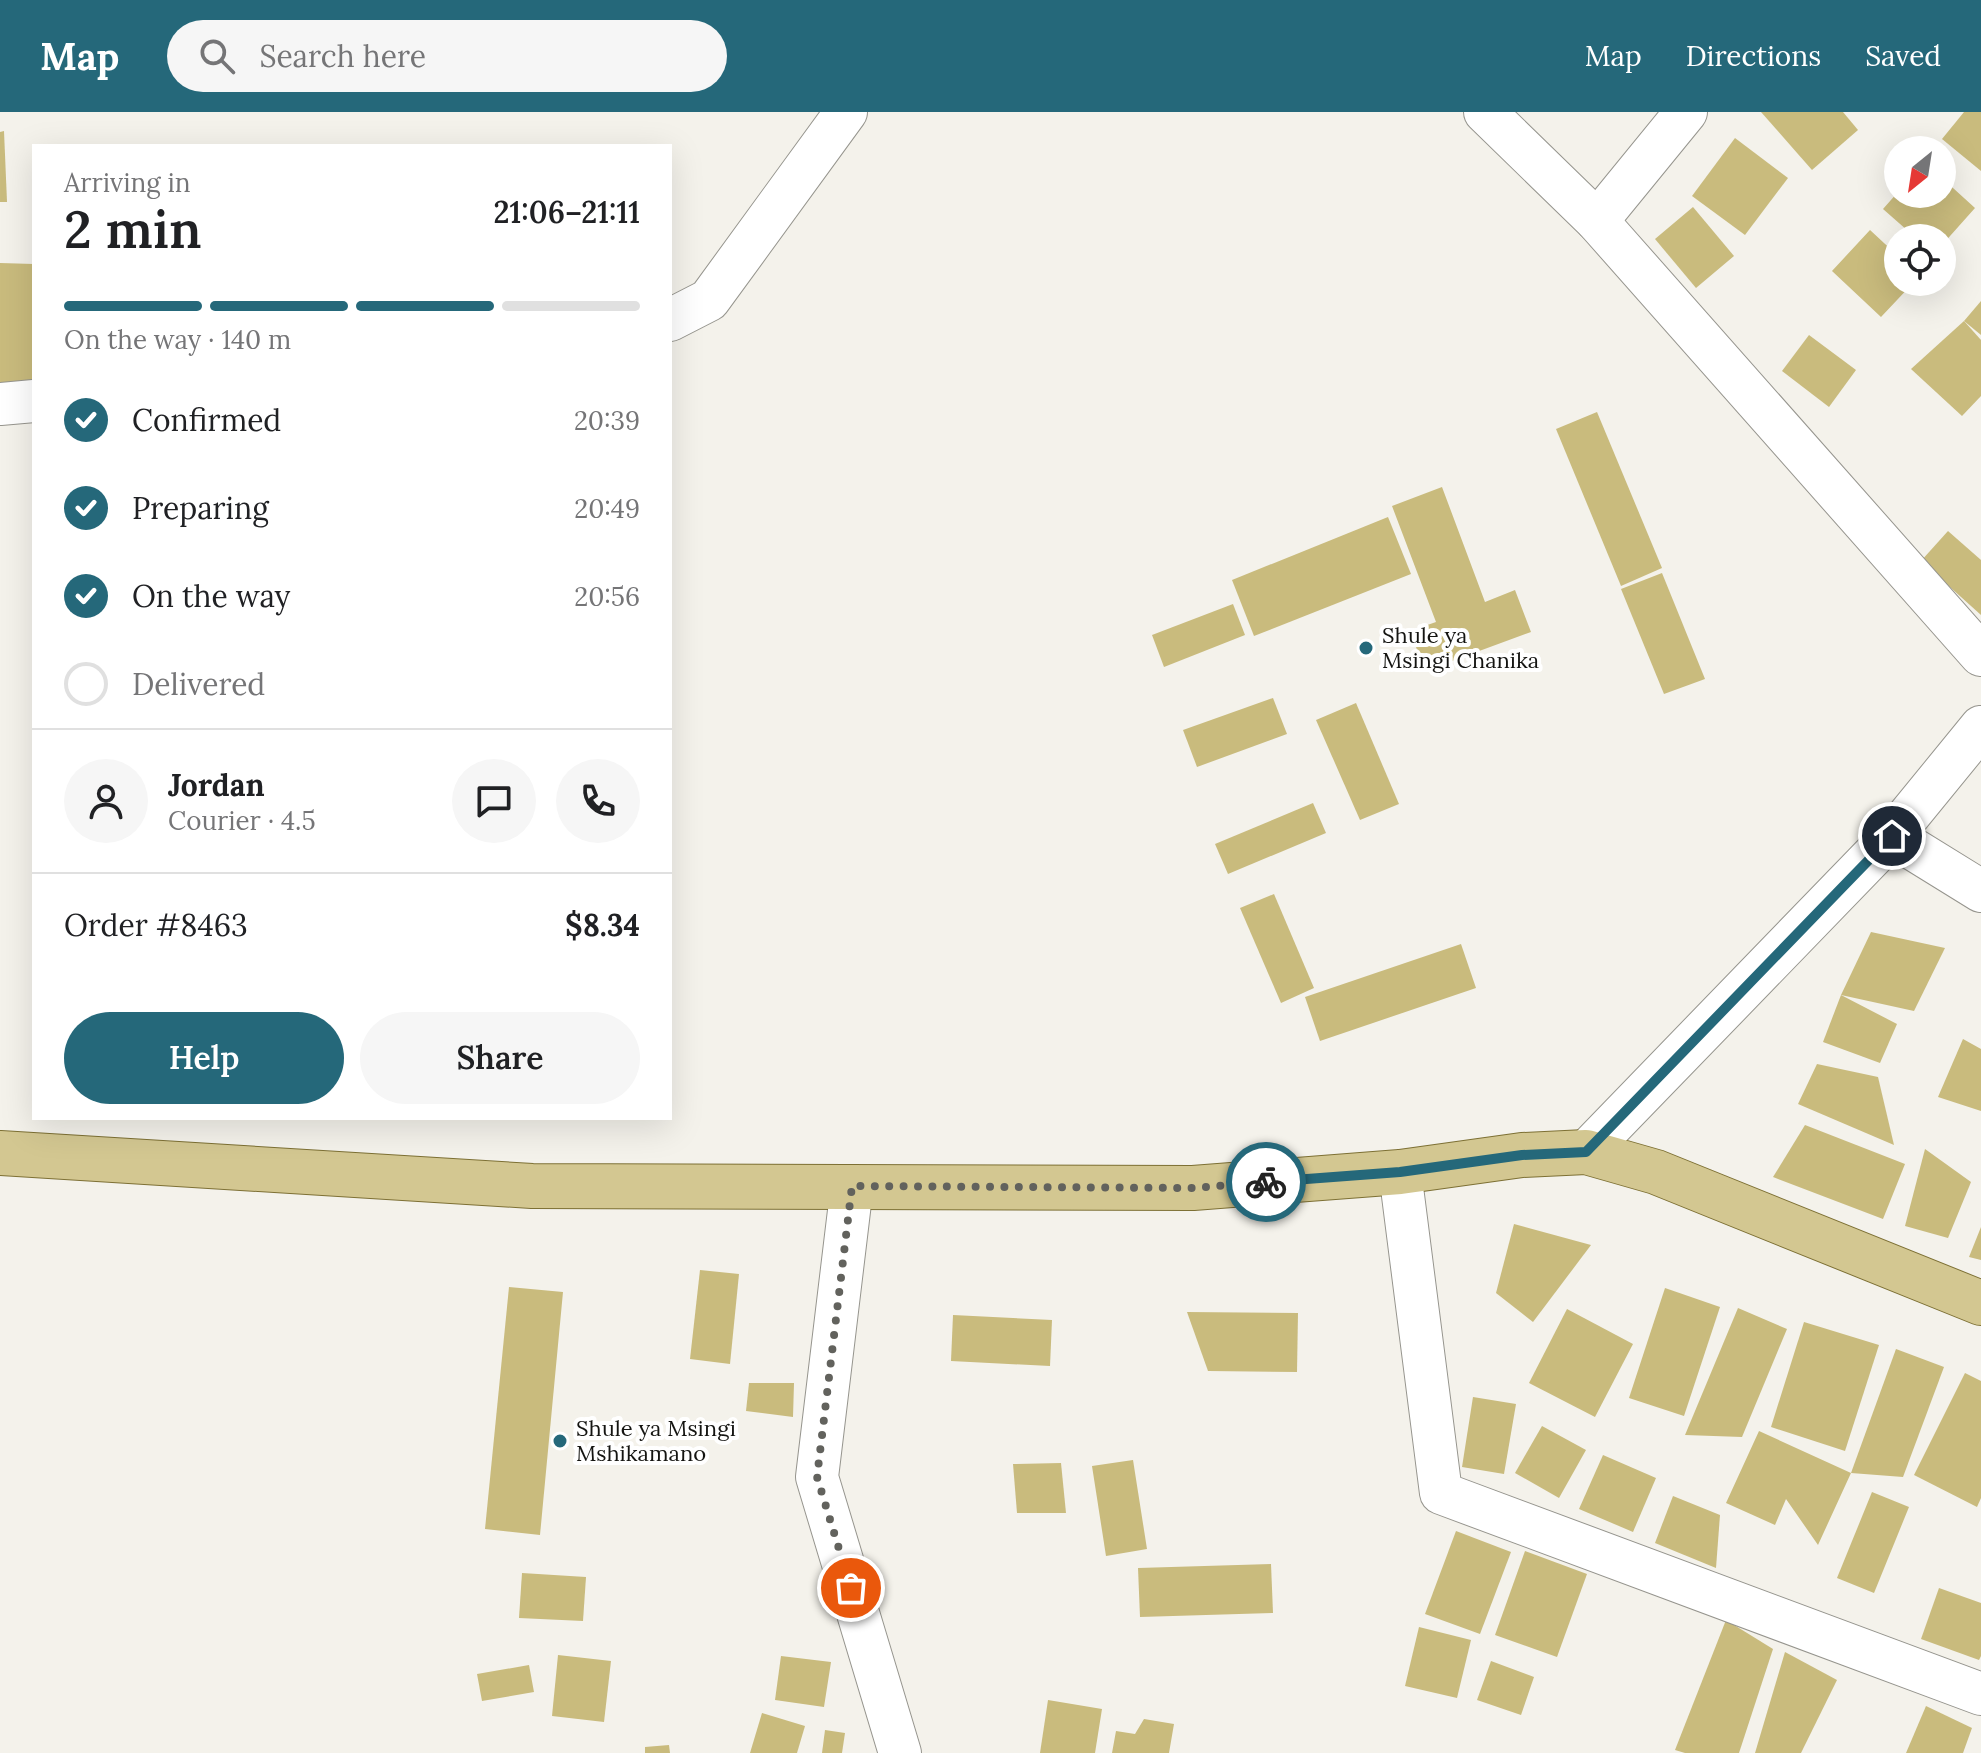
<!DOCTYPE html>
<meta charset="utf-8">
<style>
:root{--surface:#fff;--page:#f6f6f6;--text:#202124;--muted:#757577;--line:#e0e0e0;--accent:#25687a}
body{margin:0;font-family:Lora,serif;background:var(--page);color:var(--text);height:100vh;display:flex;flex-direction:column;font-size:30px;white-space:nowrap}
*{box-sizing:border-box;margin:0}
p{font-size:26px;color:var(--muted)}
.icon{flex:none;width:44px;height:44px;fill:none;stroke:currentColor;stroke-width:2;stroke-linecap:round;stroke-linejoin:round}
.map{position:relative;flex:1;overflow:hidden}
.sheet{position:absolute;left:32px;top:32px;width:640px;height:976px;display:flex;flex-direction:column;background:var(--surface);border-radius:0px;box-shadow:0 8px 32px #0002}
.sheet>*{flex:none}
.needle{width:52px;rotate:210deg}
.fabs{position:absolute;left:1884px;top:24px;display:grid;gap:16px}
.fabs a{display:grid;place-items:center;width:72px;height:72px;border-radius:50%;background:var(--surface);box-shadow:0 8px 32px #0002;font-size:40px}
.pin{position:absolute;display:grid;place-items:center;width:68px;height:68px;color:#fff;margin:-34px;border:4px solid #fff;border-radius:50%;box-shadow:0 2px 8px #0007}
.courier{position:absolute;display:grid;place-items:center;width:80px;height:80px;margin:-40px;border:6px solid #25687a;border-radius:50%;background:#fff;color:#222;box-shadow:0 2px 10px #0007}
.headline em{font-style:normal;font-weight:600}
.headline div{display:flex;flex-direction:column-reverse}
.headline{display:flex;align-items:center;justify-content:space-between;height:136px;padding:0 32px}
h1{font-size:52px;font-weight:600;line-height:60px}
.bar{display:grid;grid-template-columns:repeat(4,1fr);gap:12px 8px;align-content:center;height:96px;padding:0 32px}
.bar i{height:10px;border-radius:6px;background:var(--line)}
.bar .selected{background:var(--accent)}
.bar p{grid-column:span 4}
.line{display:flex;align-items:center;gap:20px;padding:0 32px;border-top:2px solid var(--line)}
.line div{flex:1}
.round{display:grid;place-items:center;flex:none;width:84px;height:84px;border-radius:42px;background:var(--page)}
ol{padding:0 32px;list-style:none}
li{display:flex;align-items:center;gap:24px;height:88px}
li p{margin-inline-start:auto}
li .icon{padding:8px;border-radius:50%;background:var(--accent);color:#fff;stroke-width:4}
li:last-child{color:var(--muted)}
li i{width:44px;height:44px;border:4px solid var(--line);border-radius:50%}
.primary-button{display:flex;gap:16px;margin-top:auto;padding:16px 32px}
.primary-button a{flex:1;height:92px;border-radius:48px;background:var(--accent);color:#fff;font-size:32px;font-weight:600;line-height:92px;text-align:center}
.primary-button a+a{background:var(--page);color:var(--text)}
header{display:flex;align-items:center;gap:48px;box-sizing:border-box;height:112px;padding:0 40px;background:var(--accent);color:#fff}
header strong{font-size:38px}
nav{display:flex;gap:44px;margin-inline-start:auto;font-size:28px}
.search{width:560px;height:72px;background:var(--page);display:flex;align-items:center;gap:20px;box-sizing:border-box;padding:0 28px;border-radius:44px;color:var(--muted);font-size:30px}
.map>svg:first-child{display:block}
.building{fill:#c9bb7d}
.lines{fill:none;stroke-linecap:round;stroke-linejoin:round}
.minor-casing{stroke:#96958e;stroke-width:44}
.major-casing{stroke:#7d7034;stroke-width:46}
.minor{stroke:#fff;stroke-width:42}
.major{stroke:#d3c791;stroke-width:44}
.done{stroke:#62625d;stroke-width:8;stroke-dasharray:0 14.4}
.route{stroke:#25687a;stroke-width:10}
.poi-dot{fill:#25687a;stroke:#fff;stroke-width:3}
.labels{text-anchor:middle;dominant-baseline:central;stroke-width:8;stroke-linejoin:round;paint-order:stroke}
.poi-label{font-size:22px;fill:#141411;stroke:#fff;text-anchor:start}
</style>
<header>
<strong>Map</strong>
<div class="search"><svg class="icon" aria-label="search" viewBox="0 0 24 24"><circle cx="10" cy="10" r="6"/><path d="M15 15l6 6"/></svg>Search here</div>
<nav><a>Map</a><a>Directions</a><a>Saved</a></nav>
</header>
<div class="map">
<svg width="1981" height="1641" viewBox="0 0 1981 1641">
<rect width="100%" height="100%" fill="#f4f2eb"/>
<g class="building">
<polygon points="1761,0 1843,0 1858,18 1812,58"/>
<polygon points="1964,0 1981,0 1981,59 1942,27"/>
<polygon points="4,19 7,90 0,90 0,20"/>
<polygon points="1735,26 1788,66 1745,123 1692,84"/>
<polygon points="1942,66 1975,96 1942,133 1942,126 1916,126 1883,97 1898,80 1898,82 1942,82"/>
<polygon points="1693,95 1734,144 1696,176 1655,127"/>
<polygon points="1870,118 1898,144 1898,170 1914,170 1881,205 1832,159"/>
<polygon points="0,151 34,152 34,273 0,273"/>
<polygon points="1981,189 1981,223 1964,209"/>
<polygon points="1964,209 1981,228 1981,284 1962,304 1911,257"/>
<polygon points="1809,223 1856,258 1829,295 1782,259"/>
<polygon points="1597,300 1662,456 1621,474 1556,317"/>
<polygon points="1442,375 1485,490 1515,478 1531,520 1425,559 1410,519 1436,510 1392,394"/>
<polygon points="1388,405 1411,462 1254,524 1232,468"/>
<polygon points="1948,419 1981,448 1981,503 1921,449"/>
<polygon points="1662,461 1705,567 1664,582 1621,477"/>
<polygon points="1233,492 1245,523 1164,555 1152,523"/>
<polygon points="1273,586 1287,622 1197,655 1183,618"/>
<polygon points="1356,591 1399,692 1360,708 1316,608"/>
<polygon points="1313,691 1326,721 1228,762 1215,732"/>
<polygon points="1274,782 1314,876 1281,891 1240,796"/>
<polygon points="1871,820 1945,836 1914,899 1841,883"/>
<polygon points="1461,832 1476,876 1320,929 1305,885"/>
<polygon points="1841,883 1897,912 1880,951 1823,930"/>
<polygon points="1963,927 1981,937 1981,999 1938,985"/>
<polygon points="1817,952 1878,965 1894,1033 1798,992"/>
<polygon points="1805,1013 1905,1052 1883,1107 1773,1065"/>
<polygon points="1925,1037 1971,1070 1948,1126 1905,1114"/>
<polygon points="1514,1112 1591,1133 1533,1210 1496,1181"/>
<polygon points="1981,1115 1981,1148 1969,1145"/>
<polygon points="700,1158 739,1162 730,1252 690,1247"/>
<polygon points="509,1175 563,1180 540,1423 485,1417"/>
<polygon points="1665,1176 1720,1195 1684,1304 1629,1286"/>
<polygon points="1738,1196 1787,1217 1742,1325 1685,1323"/>
<polygon points="1567,1197 1633,1232 1595,1305 1529,1271"/>
<polygon points="1187,1200 1298,1201 1297,1260 1208,1259"/>
<polygon points="953,1203 1052,1208 1050,1254 951,1249"/>
<polygon points="1804,1210 1879,1233 1845,1339 1771,1315"/>
<polygon points="1896,1237 1944,1255 1903,1365 1851,1361"/>
<polygon points="1965,1261 1981,1269 1981,1386 1977,1395 1914,1363"/>
<polygon points="749,1271 794,1271 793,1305 746,1299"/>
<polygon points="1473,1285 1516,1292 1504,1362 1462,1355"/>
<polygon points="1542,1314 1586,1338 1559,1386 1515,1361"/>
<polygon points="1759,1319 1851,1361 1818,1433 1786,1387 1775,1413 1726,1391"/>
<polygon points="1603,1343 1656,1366 1633,1420 1579,1397"/>
<polygon points="1133,1348 1147,1437 1106,1444 1092,1354"/>
<polygon points="1061,1351 1066,1401 1017,1401 1013,1352"/>
<polygon points="1872,1380 1909,1395 1874,1481 1837,1466"/>
<polygon points="1673,1384 1720,1403 1716,1456 1655,1431"/>
<polygon points="1456,1419 1511,1440 1480,1522 1425,1502"/>
<polygon points="1525,1439 1587,1462 1557,1545 1495,1523"/>
<polygon points="1271,1452 1273,1501 1140,1505 1138,1456"/>
<polygon points="522,1461 586,1465 583,1509 519,1506"/>
<polygon points="1939,1476 1981,1491 1981,1544 1979,1548 1921,1527"/>
<polygon points="1726,1508 1773,1537 1739,1641 1685,1641 1675,1638"/>
<polygon points="1419,1515 1471,1528 1457,1586 1405,1574"/>
<polygon points="1785,1540 1837,1568 1801,1641 1755,1641"/>
<polygon points="558,1543 611,1549 604,1610 552,1604"/>
<polygon points="781,1544 831,1550 824,1595 775,1588"/>
<polygon points="1491,1549 1534,1565 1521,1603 1477,1588"/>
<polygon points="529,1553 534,1580 482,1589 477,1562"/>
<polygon points="1048,1588 1102,1597 1095,1641 1040,1641"/>
<polygon points="1926,1594 1972,1616 1963,1641 1906,1641"/>
<polygon points="762,1601 805,1614 797,1641 750,1641"/>
<polygon points="1144,1607 1174,1612 1169,1641 1112,1641 1116,1619 1135,1622"/>
<polygon points="825,1618 845,1621 842,1641 822,1641"/>
<polygon points="669,1633 670,1641 645,1641 645,1635"/>
</g>
<g class="lines">
<g class="minor-casing">
<g id="minor">
<polyline points="1485,0 1597,109 1981,543"/>
<polyline points="1597,109 1686,0"/>
<polyline points="670,208 709,188 846,0"/>
<polyline points="0,292 34,289"/>
<polyline points="1892,724 1981,779"/>
<polyline points="1586,1040 1892,724 1981,615"/>
<polyline points="1400,1060 1441,1381 1981,1582"/>
<polyline points="852,1074 817,1365 900,1641"/>
</g>
</g>
<g class="major-casing">
<polyline id="major" points="0,1041 532,1074 1193,1076 1400,1060 1522,1043 1586,1040 1656,1060 1981,1191"/>
</g>
<use href="#minor" class="minor"/>
<use href="#major" class="major"/>
</g>
<g class="lines">
<polyline class="done" points="851,1476 817,1365 852,1074 1193,1076 1266,1070"/>
<polyline class="route" points="1266,1070 1400,1060 1522,1043 1586,1040 1892,724"/>
</g>
<g class="poi-dot">
<circle cx="1366" cy="536" r="8"/>
<circle cx="560" cy="1329" r="8"/>
</g>
<g class="labels">
<g class="poi-label">
<text x="1382" y="523">Shule ya<tspan x="1382" dy="25">Msingi Chanika</tspan></text>
<text x="576" y="1316">Shule ya Msingi<tspan x="576" dy="25">Mshikamano</tspan></text>
</g>
</g>
</svg>
<div class="fabs">
<a><svg class="needle" viewBox="-14 -14 28 28"><path d="M0-13l5 13h-10z" fill="#e53935"/><path d="M0 13l5-13h-10z" fill="#757577"/></svg></a>
<a><svg class="icon" aria-label="locate" viewBox="0 0 24 24"><circle cx="12" cy="12" r="6"/><path d="M12 2v4M12 18v4M2 12h4M18 12h4"/></svg></a>
</div>
<div class="pin" style="left:851px;top:1476px;background:#ea580c"><svg class="icon" aria-label="bag" viewBox="0 0 24 24"><path d="M5 8h14l-1 12H6zM9 8a3 3 0 0 1 6 0"/></svg></div>
<div class="pin" style="left:1892px;top:724px;background:#1f2937"><svg class="icon" aria-label="home" viewBox="0 0 24 24"><path d="M3 11l9-7 9 7M6 9v11h12V9"/></svg></div>
<div class="courier" style="left:1266px;top:1070px"><svg class="icon" aria-label="bike" viewBox="0 0 24 24"><circle cx="6" cy="16" r="4"/><circle cx="18" cy="16" r="4"/><path d="M6 16l4-8h5l3 8M10 8l3 8H6M13 5h3"/></svg></div>
<section class="sheet">
<div class="headline"><div><h1>2 min</h1><p>Arriving in</p></div><em>21:06–21:11</em></div>
<div class="bar"><i class="selected"></i><i class="selected"></i><i class="selected"></i><i></i><p>On the way · 140 m</p></div>
<ol>
<li><svg class="icon" aria-label="check" viewBox="0 0 24 24"><path d="M5 12l5 5 9-10"/></svg>Confirmed<p>20:39</p></li>
<li><svg class="icon" aria-label="check" viewBox="0 0 24 24"><path d="M5 12l5 5 9-10"/></svg>Preparing<p>20:49</p></li>
<li><svg class="icon" aria-label="check" viewBox="0 0 24 24"><path d="M5 12l5 5 9-10"/></svg>On the way<p>20:56</p></li>
<li><i></i>Delivered</li>
</ol>
<div class="line" style="height:144px"><a class="round"><svg class="icon" aria-label="person" viewBox="0 0 24 24"><circle cx="12" cy="8" r="4"/><path d="M4 21q1-7 8-7t8 7"/></svg></a><div><b>Jordan</b><p>Courier · 4.5</p></div><a class="round"><svg class="icon" aria-label="chat" viewBox="0 0 24 24"><path d="M4 5h16v11H9l-5 4z"/></svg></a><a class="round"><svg class="icon" aria-label="phone" viewBox="0 0 24 24"><path d="M5 4h4l2 5-3 2q2 4 5 5l2-3 5 2v4C11 20 4 13 5 4z"/></svg></a></div>
<div class="line" style="height:104px"><div>Order #8463</div><b>$8.34</b></div>
<div class="primary-button"><a>Help</a><a>Share</a></div>
</section>
</div>
